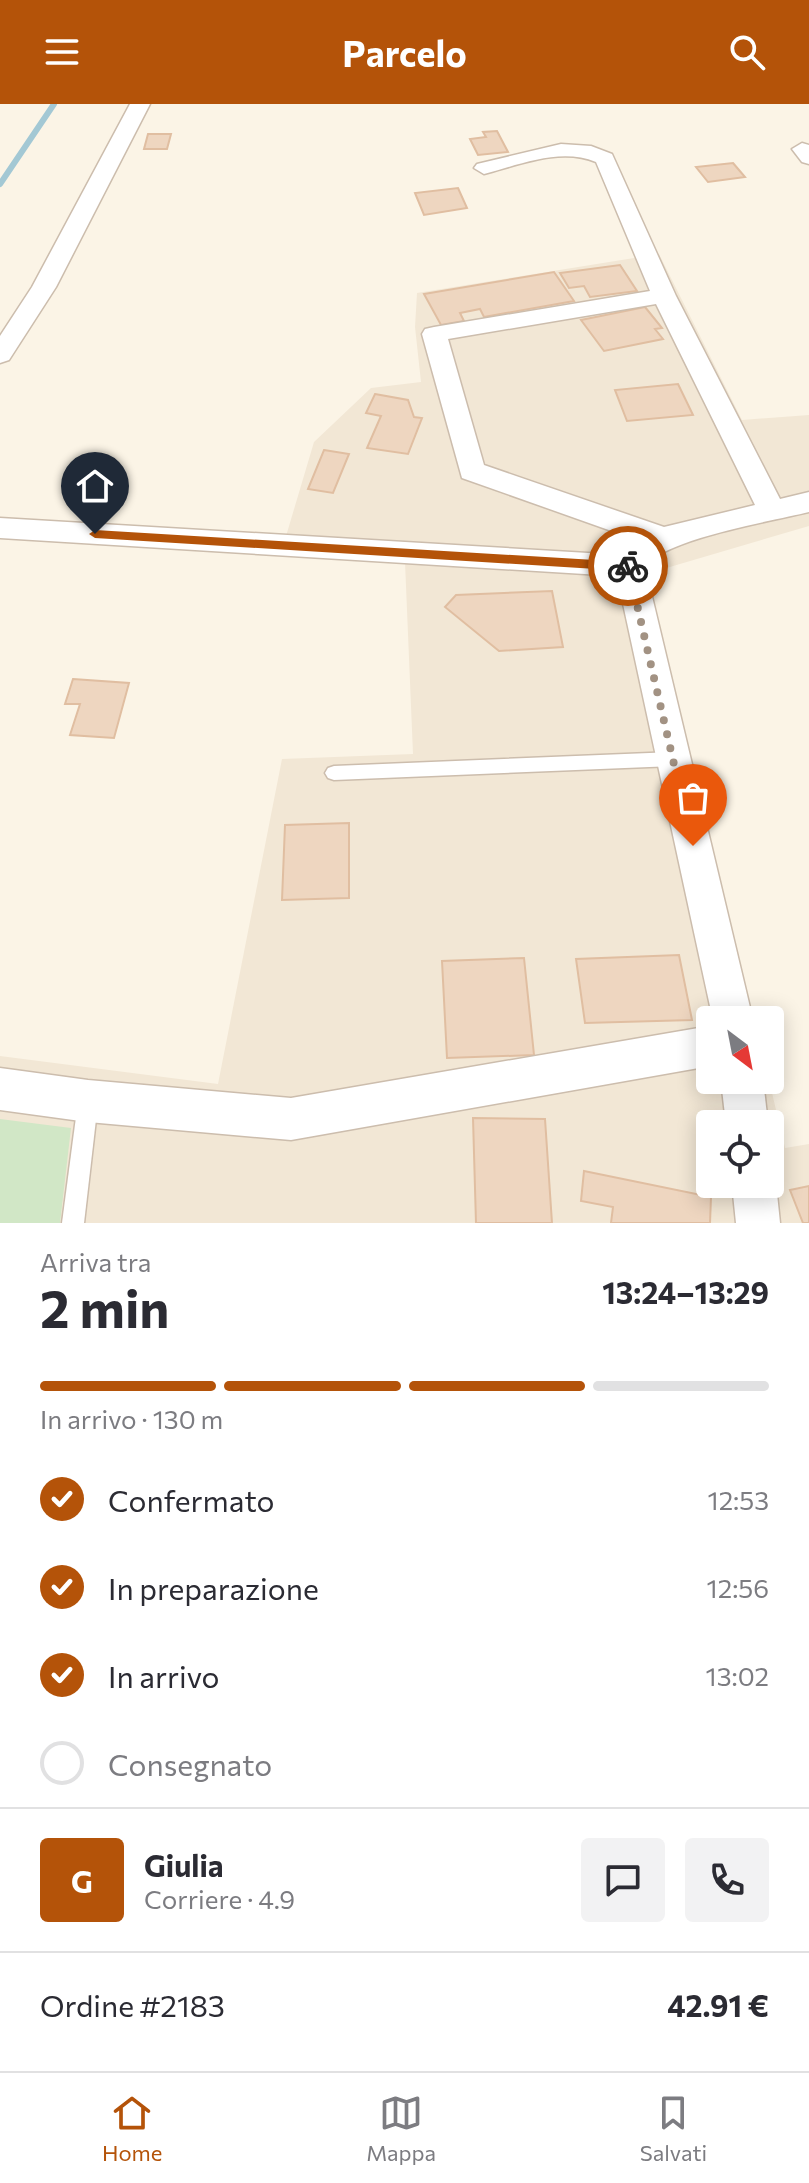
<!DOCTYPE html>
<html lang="it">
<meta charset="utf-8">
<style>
:root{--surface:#fff;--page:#f2f2f3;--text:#2b2b33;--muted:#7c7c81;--line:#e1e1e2;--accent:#b45309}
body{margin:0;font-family:Commissioner,sans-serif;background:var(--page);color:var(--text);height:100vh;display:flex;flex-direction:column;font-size:30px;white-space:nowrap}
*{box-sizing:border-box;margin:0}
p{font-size:26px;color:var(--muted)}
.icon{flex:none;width:44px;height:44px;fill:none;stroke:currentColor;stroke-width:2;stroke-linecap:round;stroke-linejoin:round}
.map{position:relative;height:1119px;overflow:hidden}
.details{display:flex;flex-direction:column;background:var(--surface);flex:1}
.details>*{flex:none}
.needle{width:52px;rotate:148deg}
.tools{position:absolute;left:696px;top:902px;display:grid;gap:16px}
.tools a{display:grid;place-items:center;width:88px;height:88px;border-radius:8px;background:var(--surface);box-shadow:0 4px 20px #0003;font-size:40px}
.pin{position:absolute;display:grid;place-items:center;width:68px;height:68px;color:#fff;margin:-82px -34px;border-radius:50% 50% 50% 0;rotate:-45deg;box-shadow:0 0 8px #0007}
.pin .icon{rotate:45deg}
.courier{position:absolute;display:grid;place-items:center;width:80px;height:80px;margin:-40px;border:6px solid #b45309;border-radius:50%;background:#fff;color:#222;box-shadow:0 2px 10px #0007}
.overview em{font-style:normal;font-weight:700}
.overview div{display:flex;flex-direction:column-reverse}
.overview{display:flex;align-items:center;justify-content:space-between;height:136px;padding:0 40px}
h1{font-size:52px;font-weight:700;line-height:60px}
.bar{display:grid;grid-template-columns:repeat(4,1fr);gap:12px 8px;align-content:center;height:96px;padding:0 40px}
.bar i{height:10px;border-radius:6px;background:var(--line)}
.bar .active{background:var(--accent)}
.bar p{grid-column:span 4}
.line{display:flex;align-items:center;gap:20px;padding:0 40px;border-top:2px solid var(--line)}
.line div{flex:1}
.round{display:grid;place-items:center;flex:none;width:84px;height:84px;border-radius:8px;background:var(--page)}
ol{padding:0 40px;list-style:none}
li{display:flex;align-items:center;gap:24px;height:88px}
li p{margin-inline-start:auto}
li .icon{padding:8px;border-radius:50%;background:var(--accent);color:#fff;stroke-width:4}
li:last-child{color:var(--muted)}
li i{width:44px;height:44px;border:4px solid var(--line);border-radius:50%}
header{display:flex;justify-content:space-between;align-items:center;height:104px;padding:0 40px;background:var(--accent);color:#fff;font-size:36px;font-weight:700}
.dock{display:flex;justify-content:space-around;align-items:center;height:112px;border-top:2px solid var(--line);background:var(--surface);font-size:22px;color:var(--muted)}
.dock a{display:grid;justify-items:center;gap:4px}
.dock .active{color:var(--accent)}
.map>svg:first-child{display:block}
.residential{fill:#f2e7d5;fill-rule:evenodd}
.green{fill:#d1e7c6}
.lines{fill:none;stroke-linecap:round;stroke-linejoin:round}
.stream{stroke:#a3c8d4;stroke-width:6}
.building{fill:#eed6c0;stroke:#e0bea1;stroke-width:2}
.lane-casing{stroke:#ccbdad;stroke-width:3}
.street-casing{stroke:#ccbdad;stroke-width:3}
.lane{fill:#fff;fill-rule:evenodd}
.street{fill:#fff;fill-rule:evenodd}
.route{fill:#b45309}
.done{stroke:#a29283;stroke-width:8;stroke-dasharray:0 14.4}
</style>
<header><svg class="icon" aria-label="menu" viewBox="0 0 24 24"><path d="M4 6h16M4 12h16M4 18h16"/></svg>Parcelo<svg class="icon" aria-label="search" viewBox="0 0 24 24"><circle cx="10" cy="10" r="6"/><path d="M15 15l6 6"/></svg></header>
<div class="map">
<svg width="809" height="1119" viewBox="0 0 809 1119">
<rect width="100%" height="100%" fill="#fbf4e6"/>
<path class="residential" d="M659 150 742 316 809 311V422L646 470 754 916H710V976H769L785 1044 809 1040V1119H0V952L218 980 282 655 413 650 405 458 281 449 314 338 371 284 421 278 415 223 417 189ZM710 1020H770V1080H710Z"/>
<polygon class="green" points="0,1015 71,1024 60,1119 0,1119"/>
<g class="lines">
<polyline class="stream" points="0,80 54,0"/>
</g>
<g class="building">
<polygon points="497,27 508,48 478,51 470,35 486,33 483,28"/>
<polygon points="148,30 171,30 167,45 144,45"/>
<polygon points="733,59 745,73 708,78 696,63"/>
<polygon points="458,84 467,104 424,111 415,89"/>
<polygon points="620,161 637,187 590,193 584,182 569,184 560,169"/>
<polygon points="554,168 574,197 484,213 480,205 460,209 464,217 441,221 424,190"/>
<polygon points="645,203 662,224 655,225 663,235 604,247 581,216"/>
<polygon points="678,280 693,311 627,317 615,286"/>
<polygon points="375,290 408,296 414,313 422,314 408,350 367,344 381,312 366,309"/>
<polygon points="324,346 349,350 333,389 308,385"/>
<polygon points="552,487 563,543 499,547 445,503 456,491"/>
<polygon points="73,575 129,579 114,634 70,631 80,600 65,600"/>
<polygon points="349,719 349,794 282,796 285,721"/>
<polygon points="679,851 692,916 585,919 576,855"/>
<polygon points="524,854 534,951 447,954 442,857"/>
<polygon points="473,1014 545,1015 552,1119 476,1119"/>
<polygon points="584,1067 711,1093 710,1119 611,1119 613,1103 581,1097"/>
<polygon points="809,1082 809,1119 803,1119 790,1086"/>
</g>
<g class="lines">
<g class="lane-casing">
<g id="lane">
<polygon points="674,648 680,650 683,655 680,660 674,662 334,676 328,674 325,669 328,664 334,662"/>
<polygon points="88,988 95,991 98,998 84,1119 62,1119 78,998 81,991"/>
</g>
</g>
<g class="street-casing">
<g id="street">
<polygon points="130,0 150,0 56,183 9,256 0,259 0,232 32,183"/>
<polygon points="802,39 809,41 809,60 802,58 792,45"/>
<path d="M561 40 591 42 612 50 676 192 780 395 809 388V408C773 417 663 435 645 463L753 916H713L617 472 0 434V414L622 451 637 436 462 374 422 230 425 225 434 223 650 187 596 58C560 43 519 61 484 70L474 64 477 60ZM656 200 755 401 664 423 484 361 448 235Z"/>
<polygon points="710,922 710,962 291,1036 88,1018 0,1006 0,964 88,976 291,994"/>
<polygon points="721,976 763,976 768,1020 726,1020"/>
<polygon points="770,1066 776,1080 780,1119 736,1119 732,1080 770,1080"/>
</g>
</g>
<use href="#lane" class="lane"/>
<use href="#street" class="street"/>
</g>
<polygon class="route" points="95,426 628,458 634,462 628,467 95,434 89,430"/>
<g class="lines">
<polyline class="done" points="628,462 693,742"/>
</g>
</svg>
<div class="tools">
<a><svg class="needle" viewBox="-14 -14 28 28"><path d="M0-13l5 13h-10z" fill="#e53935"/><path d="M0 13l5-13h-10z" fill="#7c7c81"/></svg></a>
<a><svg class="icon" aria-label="locate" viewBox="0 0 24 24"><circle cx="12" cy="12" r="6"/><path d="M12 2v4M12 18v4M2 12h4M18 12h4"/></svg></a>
</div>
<div class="pin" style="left:693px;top:742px;background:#ea580c"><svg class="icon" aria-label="bag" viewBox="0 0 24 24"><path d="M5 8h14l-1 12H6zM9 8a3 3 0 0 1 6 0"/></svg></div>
<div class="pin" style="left:95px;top:430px;background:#1f2937"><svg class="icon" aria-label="home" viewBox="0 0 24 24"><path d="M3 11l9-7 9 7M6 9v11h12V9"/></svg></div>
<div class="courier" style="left:628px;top:462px"><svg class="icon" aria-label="bike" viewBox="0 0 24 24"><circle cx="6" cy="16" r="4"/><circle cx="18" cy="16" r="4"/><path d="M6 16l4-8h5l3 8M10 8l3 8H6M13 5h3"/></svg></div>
</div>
<section class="details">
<div class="overview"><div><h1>2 min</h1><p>Arriva tra</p></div><em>13:24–13:29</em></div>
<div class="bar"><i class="active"></i><i class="active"></i><i class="active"></i><i></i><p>In arrivo · 130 m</p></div>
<ol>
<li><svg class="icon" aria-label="check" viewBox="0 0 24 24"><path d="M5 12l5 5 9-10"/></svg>Confermato<p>12:53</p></li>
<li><svg class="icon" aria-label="check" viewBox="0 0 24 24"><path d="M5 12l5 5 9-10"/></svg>In preparazione<p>12:56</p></li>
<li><svg class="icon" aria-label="check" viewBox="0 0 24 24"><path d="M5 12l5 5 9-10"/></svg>In arrivo<p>13:02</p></li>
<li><i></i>Consegnato</li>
</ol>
<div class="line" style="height:144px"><b class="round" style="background:var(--accent);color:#fff">G</b><div><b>Giulia</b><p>Corriere · 4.9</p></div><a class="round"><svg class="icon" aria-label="chat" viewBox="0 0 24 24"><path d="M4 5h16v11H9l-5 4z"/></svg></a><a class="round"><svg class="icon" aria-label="phone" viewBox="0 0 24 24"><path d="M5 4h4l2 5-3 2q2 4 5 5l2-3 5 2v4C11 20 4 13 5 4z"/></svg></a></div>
<div class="line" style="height:104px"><div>Ordine #2183</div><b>42.91 €</b></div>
</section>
<nav class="dock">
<a class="active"><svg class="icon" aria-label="home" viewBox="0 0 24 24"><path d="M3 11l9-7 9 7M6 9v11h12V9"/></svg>Home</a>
<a><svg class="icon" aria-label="map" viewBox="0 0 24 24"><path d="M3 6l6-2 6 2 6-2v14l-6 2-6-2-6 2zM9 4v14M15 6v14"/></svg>Mappa</a>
<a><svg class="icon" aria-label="saved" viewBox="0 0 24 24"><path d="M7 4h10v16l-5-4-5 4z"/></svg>Salvati</a>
</nav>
